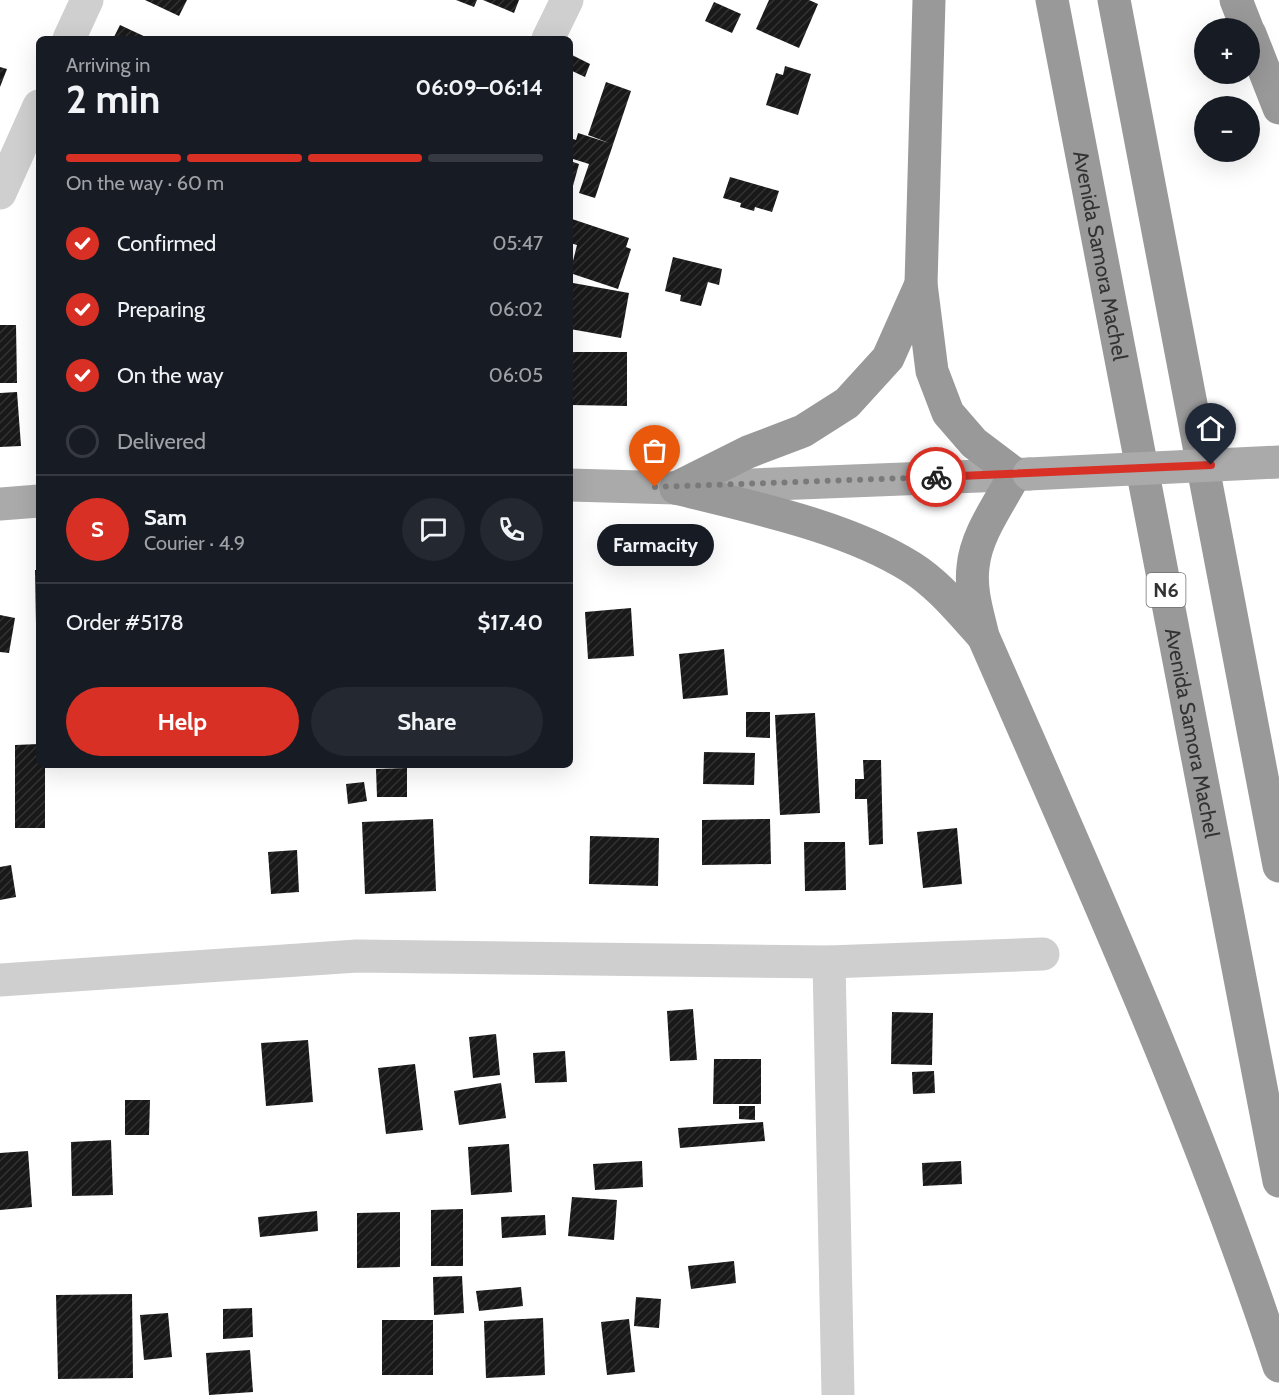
<!DOCTYPE html>
<meta charset="utf-8">
<style>
:root{--surface:#171b24;--page:#242831;--text:#f1f3f6;--muted:#9ea1a6;--line:#363941;--accent:#d93025}
body{margin:0;font-family:Cabin,sans-serif;background:var(--page);color:var(--text);height:100vh;display:flex;flex-direction:column;font-size:22px;white-space:nowrap}
*{box-sizing:border-box;margin:0}
p{font-size:20px;color:var(--muted)}
.icon{flex:none;width:33px;height:33px;fill:none;stroke:currentColor;stroke-width:2;stroke-linecap:round;stroke-linejoin:round}
.map{position:relative;flex:1;overflow:hidden}
.sheet{position:absolute;left:36px;top:36px;width:537px;height:732px;display:flex;flex-direction:column;background:var(--surface);border-radius:9px;box-shadow:0 6px 24px #0002}
.sheet>*{flex:none}
.tools{position:absolute;left:1194px;top:18px;display:grid;gap:12px}
.tools a{display:grid;place-items:center;width:66px;height:66px;border-radius:50%;background:var(--surface);box-shadow:0 6px 24px #0002;font-size:30px}
.pin{position:absolute;display:grid;place-items:center;width:51px;height:51px;color:#fff;margin:-62px -26px;border-radius:50% 50% 50% 0;rotate:-45deg;box-shadow:0 0 6px #0007}
.pin .icon{rotate:45deg}
.courier{position:absolute;display:grid;place-items:center;width:60px;height:60px;margin:-30px;border:4px solid #d93025;border-radius:50%;background:#fff;color:#222;box-shadow:0 2px 8px #0007}
.bubble{position:absolute;height:42px;border-radius:21px;background:var(--surface);box-shadow:0 6px 24px #0002;font-size:20px;font-weight:700;line-height:42px;text-align:center}
.headline em{font-style:normal;font-weight:700}
.headline div{display:flex;flex-direction:column-reverse}
.headline{display:flex;align-items:center;justify-content:space-between;height:102px;padding:0 30px}
h1{font-size:39px;font-weight:700;line-height:45px}
.bar{display:grid;grid-template-columns:repeat(4,1fr);gap:9px 6px;align-content:center;height:72px;padding:0 30px}
.bar i{height:8px;border-radius:4px;background:var(--line)}
.bar .selected{background:var(--accent)}
.bar p{grid-column:span 4}
.line{display:flex;align-items:center;gap:15px;padding:0 30px;border-top:2px solid var(--line)}
.line div{flex:1}
.round{display:grid;place-items:center;flex:none;width:63px;height:63px;border-radius:32px;background:var(--page)}
ol{padding:0 30px;list-style:none}
li{display:flex;align-items:center;gap:18px;height:66px}
li p{margin-inline-start:auto}
li .icon{padding:6px;border-radius:50%;background:var(--accent);color:#fff;stroke-width:4}
li:last-child{color:var(--muted)}
li i{width:33px;height:33px;border:3px solid var(--line);border-radius:50%}
.cta{display:flex;gap:12px;margin-top:auto;padding:12px 30px}
.cta a{flex:1;height:69px;border-radius:36px;background:var(--accent);color:#fff;font-size:24px;font-weight:700;line-height:69px;text-align:center}
.cta a+a{background:var(--page);color:var(--text)}
.map>svg:first-child{display:block}
.building{fill:url(#building-hatch)}
.lines{fill:none;stroke-linecap:round;stroke-linejoin:round}
.minor{stroke:#cfcfcf;stroke-width:33}
.major{stroke:#aaa;stroke-width:33}
.highway{stroke:#999;stroke-width:33}
.major-bridge{stroke:#aaa;stroke-width:33}
.done{stroke:#7a7a7a;stroke-width:6;stroke-dasharray:0 10.8}
.route{stroke:#d93025;stroke-width:8}
.labels{text-anchor:middle;dominant-baseline:central;stroke-width:6;stroke-linejoin:round;paint-order:stroke}
.shield{fill:#fff;stroke:#707070;stroke-width:1.5}
.shield-label{font-size:20px;font-weight:bold;fill:#323232}
.street-label{font-size:21px;fill:#323232;stroke:#fff}
</style>
<div class="map">
<svg width="1279" height="1395" viewBox="0 0 1279 1395">
<defs>
<pattern id="building-hatch" width="6" height="6" patternUnits="userSpaceOnUse" patternTransform="scale(1.5)"><rect width="6" height="6" fill="#191919"/><path d="M-1 1l2-2M0 6l6-6M5 7l2-2" fill="none" stroke="#323232"/></pattern>
</defs>
<rect width="100%" height="100%" fill="#fff"/>
<g class="building">
<polygon points="145,0 187,0 179,16"/>
<polygon points="456,0 477,0 474,7"/>
<polygon points="483,0 519,0 514,13"/>
<polygon points="769,0 809,0 818,4 799,48 756,29"/>
<polygon points="714,2 741,14 732,33 705,21"/>
<polygon points="120,25 150,39 113,39"/>
<polygon points="570,54 590,64 585,77 570,70"/>
<polygon points="785,66 811,74 798,115 766,105 776,73 783,75"/>
<polygon points="0,67 7,69 0,87"/>
<polygon points="606,82 631,91 595,198 579,193 589,164 570,158 570,138 576,140 578,133 609,143 588,135"/>
<polygon points="570,161 579,164 571,193 570,193"/>
<polygon points="730,177 779,191 772,212 755,207 754,211 740,207 741,203 723,198"/>
<polygon points="572,219 629,238 626,247 631,249 618,289 570,273 577,245 570,243"/>
<polygon points="673,257 722,269 719,285 708,282 701,306 680,301 681,295 665,291"/>
<polygon points="573,283 629,293 621,338 570,329"/>
<polygon points="0,325 16,325 17,383 0,383"/>
<polygon points="572,352 627,352 627,406 571,405"/>
<polygon points="17,392 21,446 0,447 0,393"/>
<polygon points="35,570 39,570 39,624 36,624"/>
<polygon points="631,608 634,656 588,659 585,612"/>
<polygon points="0,615 15,618 9,653 0,652"/>
<polygon points="724,649 728,695 683,699 679,654"/>
<polygon points="746,712 770,712 770,738 746,737"/>
<polygon points="815,713 820,813 780,815 775,715"/>
<polygon points="39,744 39,765 45,765 45,828 15,828 15,745"/>
<polygon points="704,752 755,753 754,785 703,784"/>
<polygon points="863,760 881,760 883,844 869,845 867,799 855,799 855,779 864,779"/>
<polygon points="407,768 407,797 377,797 376,769"/>
<polygon points="364,782 367,801 348,804 346,784"/>
<polygon points="433,819 436,891 365,894 362,822"/>
<polygon points="770,819 771,864 702,865 702,820"/>
<polygon points="957,828 962,884 923,888 917,832"/>
<polygon points="590,836 659,838 658,886 589,884"/>
<polygon points="804,842 845,842 846,890 805,891"/>
<polygon points="297,850 299,892 271,894 268,852"/>
<polygon points="11,865 16,897 0,900 0,867"/>
<polygon points="693,1009 697,1060 670,1061 667,1011"/>
<polygon points="892,1012 933,1013 932,1065 891,1064"/>
<polygon points="496,1034 500,1075 473,1078 469,1037"/>
<polygon points="308,1040 313,1102 266,1106 261,1043"/>
<polygon points="565,1051 567,1082 535,1083 533,1053"/>
<polygon points="714,1059 761,1059 761,1104 713,1104"/>
<polygon points="415,1064 423,1130 386,1134 378,1068"/>
<polygon points="934,1071 935,1093 913,1094 912,1072"/>
<polygon points="501,1083 506,1118 459,1125 454,1091"/>
<polygon points="125,1100 150,1100 149,1135 125,1135"/>
<polygon points="739,1106 755,1106 755,1120 739,1119"/>
<polygon points="763,1122 765,1141 680,1148 678,1128"/>
<polygon points="111,1140 113,1195 72,1196 71,1142"/>
<polygon points="509,1144 512,1192 471,1195 468,1147"/>
<polygon points="28,1151 32,1207 0,1210 0,1153"/>
<polygon points="642,1161 643,1187 595,1190 593,1164"/>
<polygon points="961,1161 962,1184 923,1186 922,1163"/>
<polygon points="572,1197 617,1200 614,1240 568,1236"/>
<polygon points="463,1209 463,1266 431,1266 431,1210"/>
<polygon points="317,1211 318,1231 260,1237 258,1217"/>
<polygon points="400,1212 400,1267 357,1268 357,1213"/>
<polygon points="545,1215 546,1235 502,1238 501,1217"/>
<polygon points="734,1261 736,1283 691,1289 688,1266"/>
<polygon points="462,1276 464,1313 434,1315 433,1277"/>
<polygon points="521,1287 523,1306 479,1311 476,1291"/>
<polygon points="132,1294 133,1378 58,1379 56,1295"/>
<polygon points="636,1297 661,1299 659,1328 634,1326"/>
<polygon points="252,1308 253,1337 223,1339 223,1309"/>
<polygon points="168,1313 172,1357 144,1360 140,1315"/>
<polygon points="543,1318 545,1375 486,1378 484,1321"/>
<polygon points="629,1319 635,1372 607,1375 601,1322"/>
<rect x="382" y="1320" width="51" height="55"/>
<polygon points="250,1350 253,1392 209,1395 206,1353"/>
</g>
<g class="lines">
<g class="minor">
<polyline points="69,39 87,0"/>
<polyline points="548,39 567,0"/>
<polyline points="0,193 39,106"/>
<polyline points="829,962 838,1395"/>
<polyline points="0,980 357,956 829,962 1043,954"/>
</g>
<g class="major">
<polyline points="570,485 676,488 1029,474"/>
<polyline points="0,504 39,501"/>
</g>
<g class="highway">
<path d="M929 0 921 284 932 371 948 413 974 443 1015 474C1000 503 976 534 973 567 970 591 978 614 983 636 1088 876 1197 1116 1279 1366"/>
<path id="s1" d="M1052 0 1279 1181"/>
<polyline points="1114,0 1279,866"/>
<polyline points="1236,0 1247,28"/>
<polyline points="1250,34 1279,108"/>
<path d="M676 488C751 507 846 526 911 567 938 584 960 611 981 634"/>
<polyline points="676,488 748,452 803,431 847,403 888,358 921,284"/>
</g>
<polyline class="major-bridge" points="1029,474 1279,462"/>
</g>
<g class="lines">
<polyline class="done" points="655,487 936,477"/>
<polyline class="route" points="936,477 1211,465"/>
</g>
<g class="labels">
<rect class="shield" x="1146.5" y="573" width="39" height="34" rx="4.5"/>
<g class="shield-label">
<text x="1166" y="590">N6</text>
</g>
<g class="street-label">
<text stroke="none"><textPath href="#s1" startOffset="260">Avenida Samora Machel</textPath></text>
<text stroke="none"><textPath href="#s1" startOffset="746">Avenida Samora Machel</textPath></text>
</g>
</g>
</svg>
<div class="tools">
<a>+</a>
<a>−</a>
</div>
<div class="pin" style="left:655px;top:487px;background:#ea580c"><svg class="icon" aria-label="bag" viewBox="0 0 24 24"><path d="M5 8h14l-1 12H6zM9 8a3 3 0 0 1 6 0"/></svg></div>
<div class="pin" style="left:1211px;top:465px;background:#1f2937"><svg class="icon" aria-label="home" viewBox="0 0 24 24"><path d="M3 11l9-7 9 7M6 9v11h12V9"/></svg></div>
<div class="courier" style="left:936px;top:477px"><svg class="icon" aria-label="bike" viewBox="0 0 24 24"><circle cx="6" cy="16" r="4"/><circle cx="18" cy="16" r="4"/><path d="M6 16l4-8h5l3 8M10 8l3 8H6M13 5h3"/></svg></div>
<div class="bubble" style="left:597px;top:524px;width:117px">Farmacity</div>
<section class="sheet">
<div class="headline"><div><h1>2 min</h1><p>Arriving in</p></div><em>06:09–06:14</em></div>
<div class="bar"><i class="selected"></i><i class="selected"></i><i class="selected"></i><i></i><p>On the way · 60 m</p></div>
<ol>
<li><svg class="icon" aria-label="check" viewBox="0 0 24 24"><path d="M5 12l5 5 9-10"/></svg>Confirmed<p>05:47</p></li>
<li><svg class="icon" aria-label="check" viewBox="0 0 24 24"><path d="M5 12l5 5 9-10"/></svg>Preparing<p>06:02</p></li>
<li><svg class="icon" aria-label="check" viewBox="0 0 24 24"><path d="M5 12l5 5 9-10"/></svg>On the way<p>06:05</p></li>
<li><i></i>Delivered</li>
</ol>
<div class="line" style="height:108px"><b class="round" style="background:var(--accent);color:#fff">S</b><div><b>Sam</b><p>Courier · 4.9</p></div><a class="round"><svg class="icon" aria-label="chat" viewBox="0 0 24 24"><path d="M4 5h16v11H9l-5 4z"/></svg></a><a class="round"><svg class="icon" aria-label="phone" viewBox="0 0 24 24"><path d="M5 4h4l2 5-3 2q2 4 5 5l2-3 5 2v4C11 20 4 13 5 4z"/></svg></a></div>
<div class="line" style="height:78px"><div>Order #5178</div><b>$17.40</b></div>
<div class="cta"><a>Help</a><a>Share</a></div>
</section>
</div>
